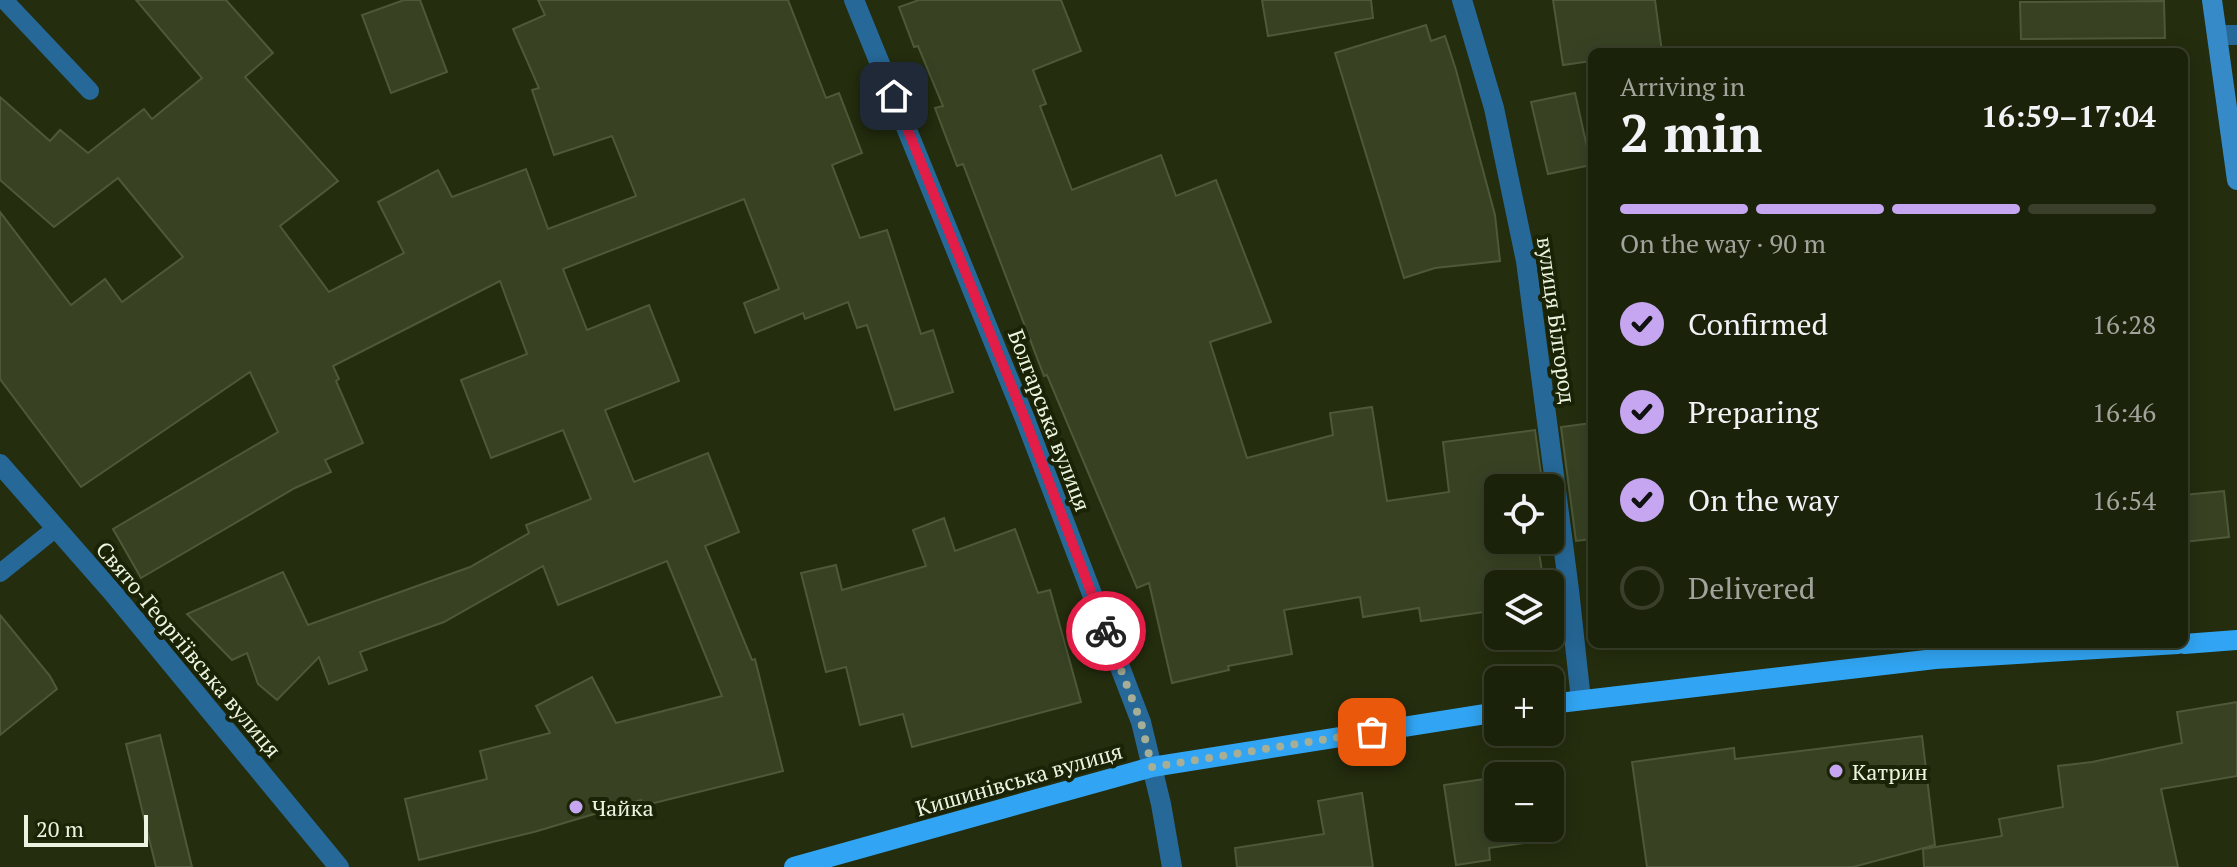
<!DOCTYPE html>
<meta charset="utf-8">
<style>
:root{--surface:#1b220a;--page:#242a13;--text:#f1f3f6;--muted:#a0a49c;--line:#393f2b;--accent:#c6a6f0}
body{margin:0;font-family:"PT Serif",serif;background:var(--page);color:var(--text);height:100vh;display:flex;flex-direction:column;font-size:30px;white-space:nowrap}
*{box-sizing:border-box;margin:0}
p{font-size:26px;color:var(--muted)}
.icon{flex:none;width:44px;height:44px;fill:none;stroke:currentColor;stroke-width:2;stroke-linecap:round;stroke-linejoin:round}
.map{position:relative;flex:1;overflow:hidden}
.side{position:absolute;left:1588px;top:48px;width:600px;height:600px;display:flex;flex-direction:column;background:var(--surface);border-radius:12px;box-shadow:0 4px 20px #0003,0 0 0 2px var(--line)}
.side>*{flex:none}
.fabs{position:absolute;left:1484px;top:474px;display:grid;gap:16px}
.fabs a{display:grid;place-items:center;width:80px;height:80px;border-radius:12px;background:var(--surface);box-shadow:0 4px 20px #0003,0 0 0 2px var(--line);font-size:40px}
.scale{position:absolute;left:24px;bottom:20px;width:124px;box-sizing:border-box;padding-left:8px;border:4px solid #ecf3e0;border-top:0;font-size:22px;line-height:28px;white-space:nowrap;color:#ecf3e0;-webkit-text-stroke:6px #1a2305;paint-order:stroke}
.pin{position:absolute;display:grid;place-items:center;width:68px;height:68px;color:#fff;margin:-34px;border-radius:16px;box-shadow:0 4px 12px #0006}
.courier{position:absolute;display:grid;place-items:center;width:80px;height:80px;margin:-40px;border:6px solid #e11d48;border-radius:50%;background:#fff;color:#222;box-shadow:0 2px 10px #0007}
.headline em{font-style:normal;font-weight:800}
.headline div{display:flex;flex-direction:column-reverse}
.headline{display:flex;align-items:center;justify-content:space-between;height:136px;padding:0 32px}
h1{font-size:52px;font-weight:800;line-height:60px}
.bar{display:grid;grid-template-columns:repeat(4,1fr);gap:12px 8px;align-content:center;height:96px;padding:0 32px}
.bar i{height:10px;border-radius:6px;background:var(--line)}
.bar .current{background:var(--accent)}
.bar p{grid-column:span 4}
ol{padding:0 32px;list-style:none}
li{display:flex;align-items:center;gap:24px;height:88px}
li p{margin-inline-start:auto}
li .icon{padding:8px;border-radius:50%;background:var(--accent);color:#111;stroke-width:4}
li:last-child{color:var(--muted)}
li i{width:44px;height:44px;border:4px solid var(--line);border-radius:50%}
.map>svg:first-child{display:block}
.building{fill:#384223;stroke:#4e5939;stroke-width:2}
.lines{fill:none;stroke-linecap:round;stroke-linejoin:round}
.lane{stroke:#266898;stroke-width:18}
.street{stroke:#266898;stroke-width:20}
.secondary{stroke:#368ac7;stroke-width:20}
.primary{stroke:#31a5f3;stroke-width:20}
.done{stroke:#a6ae96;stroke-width:8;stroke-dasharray:0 14.4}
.route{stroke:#e11d48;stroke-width:10}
.poi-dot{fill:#c6a6f0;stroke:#1a2305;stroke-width:3}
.labels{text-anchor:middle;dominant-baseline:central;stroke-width:8;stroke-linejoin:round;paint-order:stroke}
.street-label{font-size:22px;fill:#ecf3e0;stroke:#1a2305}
.poi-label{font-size:22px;fill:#ecf3e0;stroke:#1a2305;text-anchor:start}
</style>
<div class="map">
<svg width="2237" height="867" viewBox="0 0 2237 867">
<rect width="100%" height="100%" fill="#242d0e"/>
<g class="building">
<polygon points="136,0 226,0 273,53 245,77 338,181 280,226 329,292 404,253 378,202 438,170 452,197 526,169 548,229 636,196 612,136 554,155 532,90 539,88 513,29 545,15 538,0 788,0 826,98 839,93 862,153 832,165 860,238 887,230 921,334 933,330 953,392 895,410 867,325 857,328 848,302 805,319 803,313 755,333 744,303 779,289 744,199 563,269 587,330 649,305 679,381 605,410 634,482 708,453 739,532 705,546 752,660 755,659 783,771 642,806 641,800 534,832 419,860 405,799 487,779 480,751 550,733 536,706 592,677 616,723 722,696 667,561 558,605 543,566 444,622 360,652 367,670 329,684 319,657 277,700 258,684 247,653 232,660 187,614 283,572 308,625 470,567 529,533 526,525 591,499 563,430 491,458 461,380 527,354 500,281 333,366 339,379 336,381 363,443 325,460 331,472 295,488 141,578 113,529 278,432 250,372 81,487 0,379 0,212 71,305 105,279 122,302 183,257 118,178 54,227 0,180 0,97 50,141 60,130 88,153 144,109 152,119 202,78"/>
<polygon points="404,0 420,0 447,72 391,93 362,15"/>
<polygon points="919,0 1061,0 1081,51 1033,70 1046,104 1040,106 1072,190 1161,155 1176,196 1216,180 1271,322 1210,342 1247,458 1333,435 1330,413 1372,407 1387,501 1449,492 1443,442 1535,430 1543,488 1498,488 1498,540 1549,540 1550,544 1538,546 1544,584 1498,584 1498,610 1421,621 1419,608 1363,617 1360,597 1284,610 1292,654 1228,666 1229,670 1172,683 1149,583 1137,588 1047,375 1044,376 963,164 957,166 935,108 943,106 918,46 914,47 899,7"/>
<polygon points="1262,0 1371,0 1373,18 1268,36"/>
<polygon points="1553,0 1655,0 1662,52 1592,52 1592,61 1563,65"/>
<polygon points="2164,1 2165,38 2021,39 2020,2"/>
<polygon points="1426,25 1431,41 1445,36 1456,70 1495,215 1500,261 1435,268 1404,278 1335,53"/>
<polygon points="1575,93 1591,165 1548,174 1531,102"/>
<polygon points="1592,423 1592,539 1576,541 1561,427"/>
<polygon points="2224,491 2229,537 2184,542 2184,495"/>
<polygon points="944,518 955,551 1015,529 1038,593 1050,590 1081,702 912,747 903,714 860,725 846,667 826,672 801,573 836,565 842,590 926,566 913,530"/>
<polygon points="0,615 50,676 57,689 0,735"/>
<polygon points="2237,702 2237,776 2161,789 2178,867 1924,867 1923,849 2002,836 1999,819 2063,807 2058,766 2092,762 2182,743 2177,712"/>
<polygon points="160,735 192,867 156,867 126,744"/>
<polygon points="1922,736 1935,845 1853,867 1647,867 1632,762 1734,748 1735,759"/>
<polygon points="1498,777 1498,828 1542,828 1544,840 1489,848 1490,860 1456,865 1444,785"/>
<polygon points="1362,793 1373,867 1237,867 1235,848 1324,834 1318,801"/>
</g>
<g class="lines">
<g class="lane">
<polyline points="4,0 90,91"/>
<polyline points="0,573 56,528"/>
</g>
<g class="street">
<polyline points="854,0 1025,419 1141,722 1161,804 1172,867"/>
<polyline points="1462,0 1494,108 1526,261 1569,590 1581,700"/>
<polyline points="2217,35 2237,35"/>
<polyline points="0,464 113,593 339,867"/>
</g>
<polyline class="secondary" points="2212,0 2237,180"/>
<g class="primary">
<polyline points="2184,644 2237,640"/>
<polyline points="1550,704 1935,659 2178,644"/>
<polyline points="794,867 1152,767 1498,712"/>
</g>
</g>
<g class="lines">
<polyline class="done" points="1106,631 1141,722 1152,767 1372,732"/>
<polyline class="route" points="894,96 1025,419 1106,631"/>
</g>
<g class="poi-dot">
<circle cx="1836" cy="771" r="8"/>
<circle cx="576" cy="807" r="8"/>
</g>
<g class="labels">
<g class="street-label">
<text transform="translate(1557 320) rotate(82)">вулиця Білгород</text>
<text transform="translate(1050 420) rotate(69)">Болгарська вулиця</text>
<text transform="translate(189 649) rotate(50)">Свято-Георгіївська вулиця</text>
<text transform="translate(1019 779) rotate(-16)">Кишинівська вулиця</text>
</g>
<g class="poi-label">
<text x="1852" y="771">Катрин</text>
<text x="592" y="807">Чайка</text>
</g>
</g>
</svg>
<div class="fabs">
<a><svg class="icon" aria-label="locate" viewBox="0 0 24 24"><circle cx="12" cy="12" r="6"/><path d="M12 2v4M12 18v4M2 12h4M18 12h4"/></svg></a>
<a><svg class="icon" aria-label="layers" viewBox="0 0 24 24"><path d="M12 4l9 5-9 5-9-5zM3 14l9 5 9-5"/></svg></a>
<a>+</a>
<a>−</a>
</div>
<div class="scale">20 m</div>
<div class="pin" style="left:1372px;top:732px;background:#ea580c"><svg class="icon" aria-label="bag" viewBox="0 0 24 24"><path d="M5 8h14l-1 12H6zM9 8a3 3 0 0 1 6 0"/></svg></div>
<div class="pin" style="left:894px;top:96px;background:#1f2937"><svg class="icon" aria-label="home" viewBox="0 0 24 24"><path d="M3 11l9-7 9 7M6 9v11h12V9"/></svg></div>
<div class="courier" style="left:1106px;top:631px"><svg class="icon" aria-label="bike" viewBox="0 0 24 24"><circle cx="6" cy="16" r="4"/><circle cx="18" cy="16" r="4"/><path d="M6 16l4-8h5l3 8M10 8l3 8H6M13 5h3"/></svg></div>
<section class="side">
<div class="headline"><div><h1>2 min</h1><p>Arriving in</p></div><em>16:59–17:04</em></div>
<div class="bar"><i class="current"></i><i class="current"></i><i class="current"></i><i></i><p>On the way · 90 m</p></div>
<ol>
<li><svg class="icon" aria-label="check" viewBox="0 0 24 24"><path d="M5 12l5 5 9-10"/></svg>Confirmed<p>16:28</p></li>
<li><svg class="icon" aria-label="check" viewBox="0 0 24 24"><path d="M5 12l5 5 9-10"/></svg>Preparing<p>16:46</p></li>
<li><svg class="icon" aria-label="check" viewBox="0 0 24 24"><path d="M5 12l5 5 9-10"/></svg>On the way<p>16:54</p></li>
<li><i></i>Delivered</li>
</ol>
</section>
</div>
